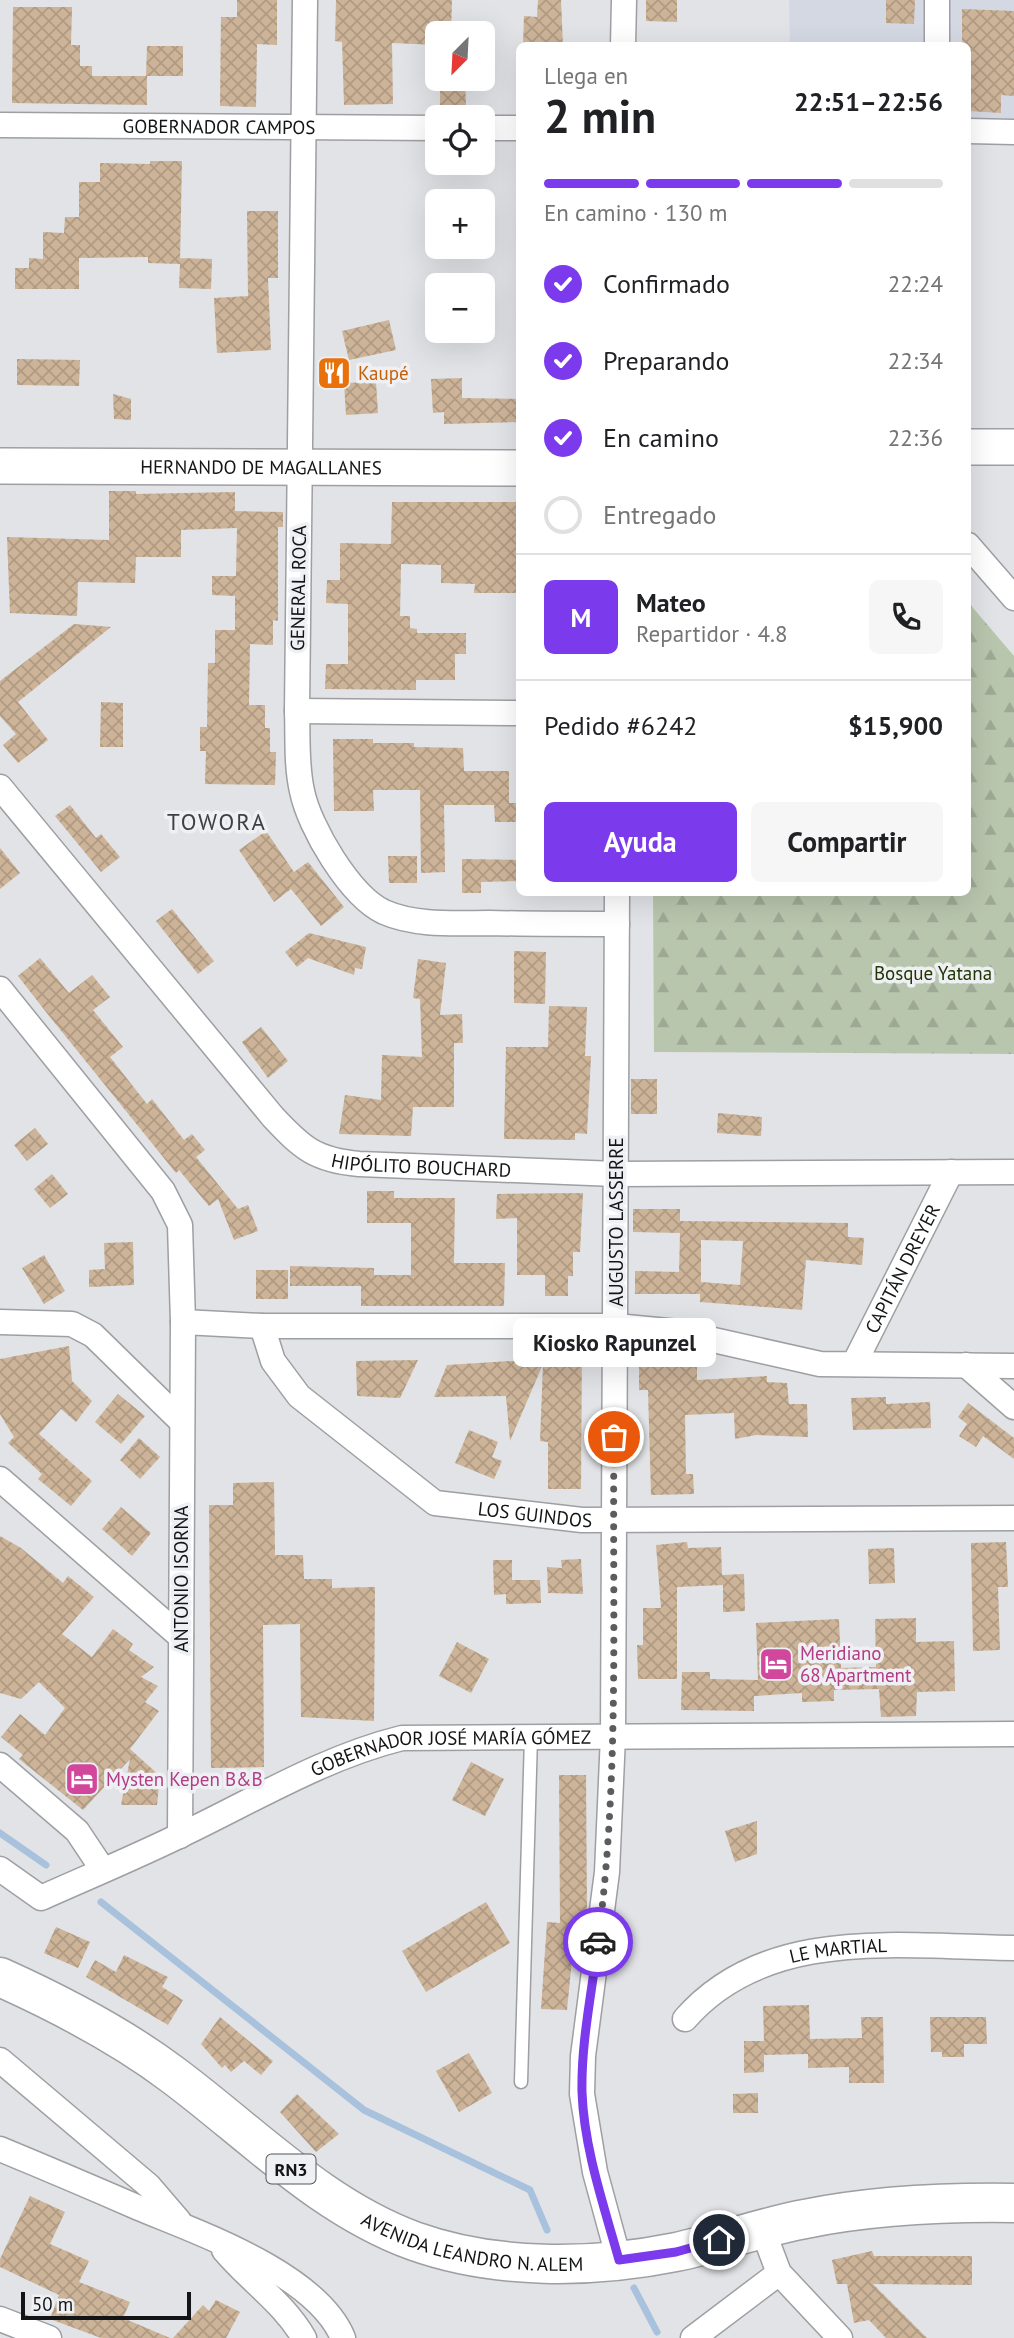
<!DOCTYPE html>
<html lang="es">
<meta charset="utf-8">
<style>
:root{--surface:#fff;--page:#f6f6f6;--text:#202124;--muted:#757577;--line:#e0e0e0;--accent:#7c3aed}
body{margin:0;font-family:"PT Sans",sans-serif;background:var(--page);color:var(--text);height:100vh;display:flex;flex-direction:column;font-size:26px;white-space:nowrap}
*{box-sizing:border-box;margin:0}
p{font-size:23px;color:var(--muted)}
.icon{flex:none;width:38px;height:38px;fill:none;stroke:currentColor;stroke-width:2;stroke-linecap:round;stroke-linejoin:round}
.map{position:relative;flex:1;overflow:hidden}
.side{position:absolute;left:516px;top:42px;width:455px;height:854px;display:flex;flex-direction:column;background:var(--surface);border-radius:10px;box-shadow:0 7px 28px #0002}
.side>*{flex:none}
.needle{width:46px;rotate:204deg}
.buttons{position:absolute;left:425px;top:21px;display:grid;gap:14px}
.buttons a{display:grid;place-items:center;width:70px;height:70px;border-radius:10px;background:var(--surface);box-shadow:0 7px 28px #0002;font-size:35px}
.scale{position:absolute;left:21px;bottom:18px;width:170px;box-sizing:border-box;padding-left:7px;border:4px solid #131415;border-top:0;font-size:19px;line-height:24px;white-space:nowrap;color:#131415;-webkit-text-stroke:5px #eff0f3;paint-order:stroke}
.pin{position:absolute;display:grid;place-items:center;width:60px;height:60px;color:#fff;margin:-30px;border:4px solid #fff;border-radius:50%;box-shadow:0 2px 7px #0007}
.courier{position:absolute;display:grid;place-items:center;width:70px;height:70px;margin:-35px;border:5px solid #7c3aed;border-radius:50%;background:#fff;color:#222;box-shadow:0 2px 9px #0007}
.bubble{position:absolute;height:49px;border-radius:10px;background:var(--surface);box-shadow:0 7px 28px #0002;font-size:23px;font-weight:800;line-height:49px;text-align:center}
.summary em{font-style:normal;font-weight:800}
.summary div{display:flex;flex-direction:column-reverse}
.summary{display:flex;align-items:center;justify-content:space-between;height:119px;padding:0 28px}
h1{font-size:46px;font-weight:800;line-height:52px}
.bar{display:grid;grid-template-columns:repeat(4,1fr);gap:10px 7px;align-content:center;height:84px;padding:0 28px}
.bar i{height:9px;border-radius:5px;background:var(--line)}
.bar .current{background:var(--accent)}
.bar p{grid-column:span 4}
.line{display:flex;align-items:center;gap:18px;padding:0 28px;border-top:2px solid var(--line)}
.line div{flex:1}
.round{display:grid;place-items:center;flex:none;width:74px;height:74px;border-radius:10px;background:var(--page)}
ol{padding:0 28px;list-style:none}
li{display:flex;align-items:center;gap:21px;height:77px}
li p{margin-inline-start:auto}
li .icon{padding:7px;border-radius:50%;background:var(--accent);color:#fff;stroke-width:4}
li:last-child{color:var(--muted)}
li i{width:38px;height:38px;border:4px solid var(--line);border-radius:50%}
.button{display:flex;gap:14px;margin-top:auto;padding:14px 28px}
.button a{flex:1;height:80px;border-radius:10px;background:var(--accent);color:#fff;font-size:28px;font-weight:800;line-height:80px;text-align:center}
.button a+a{background:var(--page);color:var(--text)}
.map>svg:first-child{display:block}
.built{fill:#d3d8e2}
.forest{fill:url(#forest-firs)}
.lines{fill:none;stroke-linecap:round;stroke-linejoin:round}
.stream{stroke:#a8c1dc;stroke-width:7}
.building{fill:url(#building-cross-hatch);fill-rule:evenodd}
.lane-casing{stroke:#9e9fa2;stroke-width:15}
.street-casing{stroke:#9e9fa2;stroke-width:27}
.secondary-casing{stroke:#9e9fa2;stroke-width:38}
.highway-casing{stroke:#9e9fa2;stroke-width:41}
.lane{stroke:#fff;stroke-width:12}
.street{stroke:#fff;stroke-width:24}
.secondary{stroke:#fff;stroke-width:35}
.highway{stroke:#fff;stroke-width:38}
.done{stroke:#5b5c5e;stroke-width:7;stroke-dasharray:0 12.6}
.route{stroke:#7c3aed;stroke-width:9}
.labels{text-anchor:middle;dominant-baseline:central;stroke-width:7;stroke-linejoin:round;paint-order:stroke}
.shield{fill:#eff0f3;stroke:#555658;stroke-width:2}
.shield-label{font-size:18px;font-weight:bold;fill:#131415}
.street-label{font-size:19px;fill:#131415;stroke:#eff0f3}
.food-label{font-size:19px;fill:#c56008;stroke:#eff0f3;text-anchor:start}
.park-label{font-size:19px;fill:#203503;stroke:#eff0f3}
.hotel-label{font-size:19px;fill:#b23c85;stroke:#eff0f3;text-anchor:start}
.quarter-label{font-size:23px;letter-spacing:2px;fill:#3e4042;stroke:#eff0f3}
</style>
<div class="map">
<svg width="1014" height="2338" viewBox="0 0 1014 2338">
<defs>
<pattern id="forest-firs" width="22" height="20" patternUnits="userSpaceOnUse" patternTransform="scale(1.75)"><rect width="22" height="20" fill="#b9c6ae"/><path d="M5 1l3.5 6h-7zM16 11l3.5 6h-7z" fill="#9ea995"/></pattern>
<pattern id="building-cross-hatch" width="8" height="8" patternUnits="userSpaceOnUse" patternTransform="scale(1.75)"><rect width="8" height="8" fill="#cdb499"/><path d="M0 0l8 8M0 8l8-8" fill="none" stroke="#af9a83"/></pattern>
</defs>
<rect width="100%" height="100%" fill="#e1e3e6"/>
<polygon class="built" points="789,0 1014,0 1014,119 968,118 968,46 790,45"/>
<polygon class="forest" points="968,602 1014,656 1014,1054 654,1052 653,893 968,892"/>
<g class="lines">
<g class="stream">
<polyline points="0,1833 46,1865"/>
<polyline points="101,1902 364,2110 530,2190 547,2230"/>
<polyline points="634,2288 657,2332"/>
</g>
</g>
<g class="building">
<polygon points="237,0 277,0 277,45 257,44 256,107 220,106 221,17 237,17"/>
<polygon points="336,0 452,0 451,33 438,33 438,45 392,43 393,104 344,105 342,42 335,41"/>
<polygon points="538,0 561,0 563,46 523,46 524,16 537,17"/>
<polygon points="646,0 677,0 677,22 646,21"/>
<polygon points="886,0 915,0 914,24 886,23"/>
<polygon points="13,7 72,7 71,45 80,45 80,66 92,66 92,76 147,76 147,105 12,103"/>
<polygon points="962,9 1014,11 1014,96 1001,95 1001,113 968,111 968,46 962,46"/>
<polygon points="147,46 183,46 183,76 146,76"/>
<polygon points="440,79 465,79 466,106 440,106"/>
<polygon points="150,161 182,161 180,262 180,258 212,259 211,289 179,288 180,264 148,263 148,257 79,258 79,289 15,289 15,268 29,268 29,258 43,259 43,232 64,233 65,217 79,217 79,182 100,182 100,163 150,164"/>
<polygon points="247,211 278,211 278,278 268,278 271,350 217,353 214,298 248,296"/>
<polygon points="389,320 396,350 349,360 342,331"/>
<polygon points="17,359 80,360 79,386 17,385"/>
<polygon points="462,378 462,398 520,399 520,422 444,424 444,412 433,413 431,379"/>
<polygon points="376,382 378,413 346,415 344,383"/>
<polygon points="113,394 131,399 131,420 114,419"/>
<polygon points="109,491 136,491 136,494 235,492 235,511 283,512 283,527 278,527 278,621 273,620 273,645 250,644 249,705 265,705 265,728 270,728 270,752 276,752 275,785 205,784 206,751 200,751 200,727 207,727 208,663 215,663 215,630 235,630 235,596 212,595 212,576 236,576 237,528 181,530 181,557 136,557 135,583 78,582 77,616 10,613 7,537 109,540"/>
<polygon points="392,502 520,502 520,593 474,593 475,584 441,583 441,565 401,564 400,616 410,616 410,628 417,629 417,633 466,633 466,654 455,654 455,680 416,680 416,690 325,689 326,664 348,664 348,604 326,603 327,580 340,580 340,543 391,544"/>
<polygon points="74,624 111,627 18,702 48,740 18,763 3,745 16,734 0,716 0,681"/>
<polygon points="101,702 123,703 123,747 100,747"/>
<polygon points="333,739 373,739 373,743 414,743 414,747 463,748 464,771 509,771 509,803 520,803 520,822 495,822 494,805 444,805 445,872 421,873 420,790 373,790 374,811 334,811"/>
<polygon points="70,805 96,838 101,834 120,857 101,872 55,816"/>
<polygon points="266,831 294,872 308,862 344,907 321,926 291,889 274,902 239,850"/>
<polygon points="0,848 20,873 0,889"/>
<polygon points="388,856 417,856 417,883 389,883"/>
<polygon points="462,859 520,860 520,881 481,882 481,893 462,893"/>
<polygon points="172,909 214,961 198,974 156,921"/>
<polygon points="309,933 366,947 362,969 355,968 354,975 308,958 297,967 285,952"/>
<polygon points="514,951 546,952 545,1004 514,1003"/>
<polygon points="40,958 69,993 92,975 110,997 93,1010 123,1047 110,1057 147,1104 152,1099 184,1140 192,1134 205,1150 196,1157 238,1209 248,1205 258,1231 234,1240 218,1199 209,1206 179,1170 176,1173 46,1012 18,976"/>
<polygon points="418,959 446,963 440,1015 462,1014 463,1043 454,1043 454,1107 413,1107 411,1136 339,1134 345,1095 381,1100 382,1055 422,1057 420,999 413,998"/>
<polygon points="549,1006 587,1007 585,1056 591,1056 587,1134 575,1133 575,1140 504,1139 506,1047 548,1047"/>
<polygon points="261,1027 288,1061 268,1078 242,1042"/>
<rect x="631" y="1079" width="26" height="35"/>
<polygon points="718,1113 762,1117 761,1136 717,1133"/>
<polygon points="35,1128 48,1144 27,1161 14,1145"/>
<polygon points="52,1174 68,1194 50,1208 34,1189"/>
<polygon points="367,1191 394,1191 394,1198 455,1198 454,1263 505,1263 504,1306 361,1306 361,1286 290,1286 290,1266 374,1268 374,1275 411,1275 411,1223 367,1223"/>
<polygon points="583,1193 580,1252 573,1252 573,1276 568,1276 568,1296 545,1296 545,1275 517,1275 517,1218 496,1219 497,1194"/>
<path d="M633 1209H680V1221L848 1223V1237L864 1238 862 1265 806 1260 802 1310 700 1302V1294H635V1271L679 1272 680 1233 633 1232ZM701 1240 743 1241 740 1285 701 1282Z"/>
<polygon points="133,1242 134,1285 89,1287 89,1270 105,1269 104,1243"/>
<polygon points="44,1255 65,1291 44,1304 22,1268"/>
<rect x="256" y="1270" width="32" height="29"/>
<polygon points="69,1346 72,1381 92,1401 76,1422 61,1409 39,1434 92,1481 71,1506 38,1479 42,1474 8,1443 14,1437 0,1414 0,1359"/>
<polygon points="543,1347 582,1348 581,1489 548,1489 548,1442 540,1441 543,1364 510,1441 506,1396 434,1397 447,1365 543,1359"/>
<polygon points="655,1351 697,1360 697,1380 767,1376 767,1382 787,1383 789,1404 807,1404 808,1437 756,1435 735,1439 734,1413 685,1415 686,1474 693,1474 694,1494 651,1495 648,1390 639,1390 639,1352"/>
<polygon points="418,1360 400,1398 357,1396 356,1361"/>
<polygon points="118,1394 145,1416 121,1444 95,1422"/>
<polygon points="886,1397 886,1404 930,1402 931,1428 853,1430 851,1398"/>
<polygon points="968,1403 1014,1438 1014,1459 983,1436 976,1447 959,1436 967,1424 958,1417"/>
<polygon points="469,1430 498,1442 492,1457 502,1461 494,1479 455,1463"/>
<polygon points="139,1438 160,1457 140,1479 120,1460"/>
<polygon points="274,1482 275,1555 303,1555 304,1579 332,1579 332,1588 375,1587 374,1721 301,1717 300,1624 263,1625 264,1767 211,1768 209,1505 233,1505 233,1483"/>
<polygon points="121,1507 151,1533 132,1556 102,1529"/>
<polygon points="0,1536 21,1548 63,1583 68,1576 94,1597 62,1634 92,1657 113,1629 133,1644 129,1650 154,1667 141,1677 158,1686 145,1702 159,1711 130,1749 160,1776 157,1805 121,1805 130,1759 83,1810 19,1759 23,1755 1,1737 20,1714 45,1735 65,1708 39,1682 21,1699 0,1693"/>
<polygon points="687,1542 688,1548 721,1547 722,1575 744,1574 745,1611 723,1612 723,1585 677,1587 677,1679 638,1679 637,1645 643,1645 643,1608 661,1608 656,1545"/>
<polygon points="1006,1542 1008,1587 998,1587 1000,1650 973,1651 971,1543"/>
<polygon points="894,1548 895,1583 869,1584 868,1549"/>
<polygon points="581,1559 583,1594 548,1593 547,1567 562,1568 561,1560"/>
<polygon points="493,1560 512,1560 512,1580 540,1580 541,1603 506,1604 506,1594 494,1595"/>
<polygon points="916,1618 916,1642 954,1641 955,1691 917,1692 916,1716 881,1717 879,1689 834,1690 834,1701 802,1702 802,1693 754,1696 754,1711 681,1710 682,1672 710,1672 710,1679 758,1680 756,1623 839,1619 841,1668 876,1667 875,1619"/>
<polygon points="457,1642 489,1659 471,1693 439,1676"/>
<polygon points="471,1762 504,1779 485,1816 452,1800"/>
<polygon points="559,1775 586,1775 587,1912 586,1919 576,1919 567,2010 541,2009 547,1922 560,1923"/>
<polygon points="757,1821 757,1854 735,1862 725,1831"/>
<polygon points="486,1902 510,1943 426,1992 402,1951"/>
<polygon points="56,1927 90,1942 78,1968 44,1953"/>
<polygon points="124,1955 168,1977 162,1987 183,2000 168,2025 86,1977 95,1960 116,1972"/>
<polygon points="809,2005 810,2039 862,2038 861,2017 883,2017 884,2083 849,2083 849,2067 808,2068 808,2054 764,2055 764,2072 744,2073 744,2041 764,2041 763,2006"/>
<polygon points="220,2017 273,2061 261,2075 244,2061 231,2072 225,2065 222,2068 201,2044"/>
<polygon points="930,2017 986,2017 987,2044 964,2044 964,2057 942,2057 942,2052 931,2052"/>
<polygon points="469,2053 492,2093 459,2112 436,2071"/>
<polygon points="758,2093 758,2113 733,2113 733,2094"/>
<polygon points="297,2094 339,2134 316,2152 280,2112"/>
<polygon points="30,2196 65,2212 50,2244 89,2261 79,2282 130,2302 123,2318 170,2338 101,2338 50,2319 59,2295 0,2267 0,2259"/>
<polygon points="872,2251 874,2256 972,2256 972,2285 873,2284 927,2338 886,2338 869,2320 854,2323 847,2284 837,2284 832,2260"/>
<polygon points="216,2300 240,2312 226,2338 173,2338 203,2305 209,2311"/>
</g>
<g class="lines">
<g class="lane-casing">
<polyline id="lane" points="521,2082 531,1737"/>
</g>
<g class="street-casing">
<g id="street">
<path d="M305 0 297 711C298 738 296 765 302 791 309 827 350 896 384 912 416 926 455 923 489 923 532 924 574 924 617 924"/>
<polyline points="623,46 624,0"/>
<polyline points="937,46 937,0"/>
<path id="s1" d="M0 125 438 128"/>
<polyline points="483,128 520,128"/>
<polyline points="968,131 1014,132"/>
<polyline points="968,545 1014,598"/>
<polyline points="297,711 520,713"/>
<path id="s2" d="M0 787 273 1117C302 1148 315 1160 359 1164L616 1174 1014 1172"/>
<polyline points="617,892 613,1736 607,1872 583,2056 582,2094 595,2172 619,2260"/>
<polyline points="0,989 163,1191 180,1225 183,1322 180,1836"/>
<polyline points="0,1322 72,1324 93,1335 181,1421"/>
<polyline points="183,1322 262,1326 616,1326 678,1332 820,1364 1014,1366"/>
<path id="s3" d="M262 1326 273 1361 299 1396 435 1503 582 1520 1014 1518"/>
<path id="s4" d="M854 1364 951 1172"/>
<polyline points="966,1365 1014,1407"/>
<polyline points="0,1479 181,1637"/>
<polyline points="0,1765 77,1831 103,1870"/>
<path id="s5" d="M0 1869 41 1898C88 1877 136 1857 183 1834 254 1800 325 1757 402 1738L1014 1734"/>
<path id="s6" d="M685 2019C767 1925 902 1947 1014 1948"/>
<polyline points="0,2060 149,2186 179,2221"/>
<path d="M0 2149C46 2168 93 2188 139 2208 199 2233 317 2274 343 2338"/>
<polyline points="762,2228 779,2273 840,2338"/>
<path d="M224 2250C250 2281 283 2302 304 2338"/>
<polyline points="0,2319 49,2338"/>
<polyline points="693,2338 779,2273"/>
</g>
</g>
<g class="secondary-casing">
<g id="secondary">
<polyline points="968,447 1014,447"/>
<path id="s7" d="M0 466 520 468"/>
</g>
</g>
<g class="highway-casing">
<g id="highway">
<path id="s8" d="M0 1977C60 2004 120 2035 173 2075 251 2133 321 2207 414 2241 495 2270 592 2269 676 2252 719 2243 761 2227 805 2219 874 2205 944 2202 1014 2203"/>
</g>
</g>
<use href="#lane" class="lane"/>
<use href="#street" class="street"/>
<use href="#secondary" class="secondary"/>
<use href="#highway" class="highway"/>
</g>
<g class="lines">
<path class="done" d="M598 1942C620 1775 612 1605 614 1437"/>
<path class="route" d="M598 1942C592 1992 581 2042 582 2092 584 2149 604 2206 619 2260L676 2252 719 2240"/>
</g>
<defs>
<g id="restaurant-square" transform="scale(1.75)"><rect x="-9" y="-9" width="18" height="18" rx="4" fill="#e8710a" stroke="#eff0f3"/><path d="M-5-6h1v4h1v-4h1v4h1v-4h1v5L-1.5 .5V6h-2V.5L-5-1ZM5-6V6H3V1.5H1.5Q1.5-4 5-6Z" fill="#fff"/></g>
<g id="hotel-square" transform="scale(1.75)"><rect x="-9" y="-9" width="18" height="18" rx="4" fill="#d1479c" stroke="#eff0f3"/><path d="M-6-4.5h1.5V1H6V5H4.5V3h-9V5H-6ZM-4 0a1.8 1.8 0 1 1 3.6 0ZM.5 0V-2.5h3Q6-2.5 6 0Z" fill="#fff"/></g>
</defs>
<g fill-rule="evenodd">
<use href="#restaurant-square" x="334" y="373"/>
<use href="#hotel-square" x="776" y="1664"/>
<use href="#hotel-square" x="82" y="1779"/>
</g>
<g class="labels">
<rect class="shield" x="266.5" y="2154.5" width="49" height="29" rx="5"/>
<g class="shield-label">
<text x="291" y="2169">RN3</text>
</g>
<g class="street-label">
<text stroke="none"><textPath href="#s1" startOffset="219">GOBERNADOR CAMPOS</textPath></text>
<text stroke="none"><textPath href="#s7" startOffset="261">HERNANDO DE MAGALLANES</textPath></text>
<text transform="translate(298 588) rotate(-89)">GENERAL ROCA</text>
<text stroke="none"><textPath href="#s2" startOffset="592">HIPÓLITO BOUCHARD</textPath></text>
<text transform="translate(616 1222) rotate(-90)">AUGUSTO LASSERRE</text>
<text stroke="none"><textPath href="#s4" startOffset="107">CAPITÁN DREYER</textPath></text>
<text stroke="none"><textPath href="#s3" startOffset="354">LOS GUINDOS</textPath></text>
<text transform="translate(181 1579) rotate(-90)">ANTONIO ISORNA</text>
<text stroke="none"><textPath href="#s5" startOffset="492">GOBERNADOR JOSÉ MARÍA GÓMEZ</textPath></text>
<text stroke="none"><textPath href="#s6" startOffset="173">LE MARTIAL</textPath></text>
<text stroke="none"><textPath href="#s8" startOffset="551">AVENIDA LEANDRO N. ALEM</textPath></text>
</g>
<g class="food-label">
<text x="358" y="373">Kaupé</text>
</g>
<g class="park-label">
<text x="933" y="973">Bosque Yatana</text>
</g>
<g class="hotel-label">
<text x="800" y="1653">Meridiano<tspan x="800" dy="22">68 Apartment</tspan></text>
<text x="106" y="1779">Mysten Kepen B&amp;B</text>
</g>
<g class="quarter-label">
<text x="217" y="821">TOWORA</text>
</g>
</g>
</svg>
<div class="buttons">
<a><svg class="needle" viewBox="-14 -14 28 28"><path d="M0-13l5 13h-10z" fill="#e53935"/><path d="M0 13l5-13h-10z" fill="#757577"/></svg></a>
<a><svg class="icon" aria-label="locate" viewBox="0 0 24 24"><circle cx="12" cy="12" r="6"/><path d="M12 2v4M12 18v4M2 12h4M18 12h4"/></svg></a>
<a>+</a>
<a>−</a>
</div>
<div class="scale">50 m</div>
<div class="pin" style="left:614px;top:1437px;background:#ea580c"><svg class="icon" aria-label="bag" viewBox="0 0 24 24"><path d="M5 8h14l-1 12H6zM9 8a3 3 0 0 1 6 0"/></svg></div>
<div class="pin" style="left:719px;top:2240px;background:#1f2937"><svg class="icon" aria-label="home" viewBox="0 0 24 24"><path d="M3 11l9-7 9 7M6 9v11h12V9"/></svg></div>
<div class="courier" style="left:598px;top:1942px"><svg class="icon" aria-label="car" viewBox="0 0 24 24"><path d="M5 17H2v-5l4-1 3-4h7l3 4 3 1v5h-3M9 17h6M6 11h13"/><circle cx="7" cy="17" r="2"/><circle cx="17" cy="17" r="2"/></svg></div>
<div class="bubble" style="left:513px;top:1318px;width:203px">Kiosko Rapunzel</div>
<section class="side">
<div class="summary"><div><h1>2 min</h1><p>Llega en</p></div><em>22:51–22:56</em></div>
<div class="bar"><i class="current"></i><i class="current"></i><i class="current"></i><i></i><p>En camino · 130 m</p></div>
<ol>
<li><svg class="icon" aria-label="check" viewBox="0 0 24 24"><path d="M5 12l5 5 9-10"/></svg>Confirmado<p>22:24</p></li>
<li><svg class="icon" aria-label="check" viewBox="0 0 24 24"><path d="M5 12l5 5 9-10"/></svg>Preparando<p>22:34</p></li>
<li><svg class="icon" aria-label="check" viewBox="0 0 24 24"><path d="M5 12l5 5 9-10"/></svg>En camino<p>22:36</p></li>
<li><i></i>Entregado</li>
</ol>
<div class="line" style="height:126px"><b class="round" style="background:var(--accent);color:#fff">M</b><div><b>Mateo</b><p>Repartidor · 4.8</p></div><a class="round"><svg class="icon" aria-label="phone" viewBox="0 0 24 24"><path d="M5 4h4l2 5-3 2q2 4 5 5l2-3 5 2v4C11 20 4 13 5 4z"/></svg></a></div>
<div class="line" style="height:91px"><div>Pedido #6242</div><b>$15,900</b></div>
<div class="button"><a>Ayuda</a><a>Compartir</a></div>
</section>
</div>
